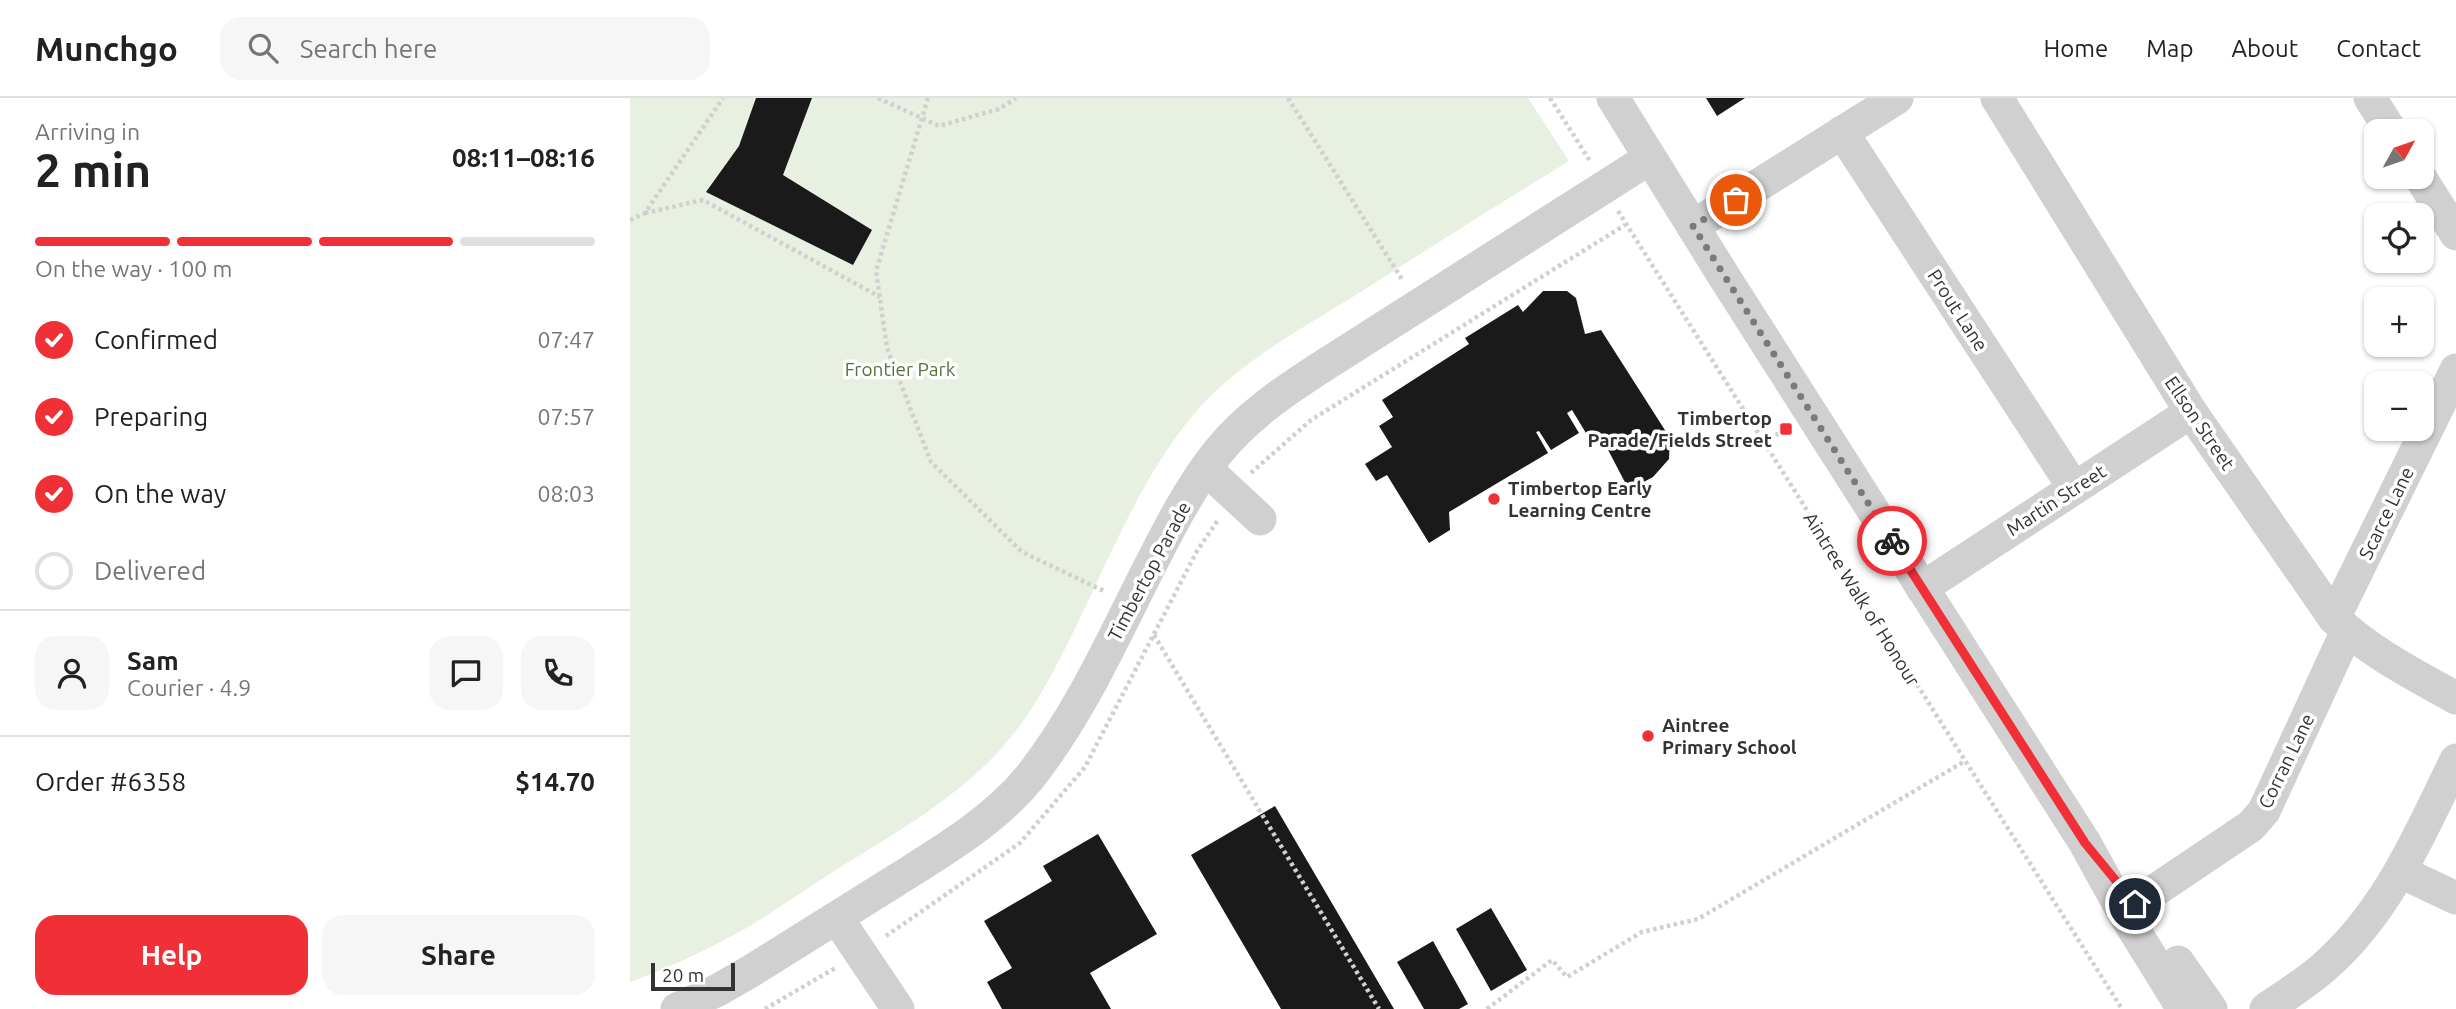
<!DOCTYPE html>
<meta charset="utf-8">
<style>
:root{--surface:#fff;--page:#f6f6f6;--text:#222;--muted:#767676;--line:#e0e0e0;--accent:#f02f37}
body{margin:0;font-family:Ubuntu,sans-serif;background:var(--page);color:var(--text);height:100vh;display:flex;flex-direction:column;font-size:26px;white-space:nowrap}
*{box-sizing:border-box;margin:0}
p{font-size:23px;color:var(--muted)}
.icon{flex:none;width:38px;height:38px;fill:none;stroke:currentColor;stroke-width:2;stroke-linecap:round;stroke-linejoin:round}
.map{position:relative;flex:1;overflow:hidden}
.panel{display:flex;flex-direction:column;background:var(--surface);width:630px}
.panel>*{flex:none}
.needle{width:46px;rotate:50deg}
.buttons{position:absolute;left:1734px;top:21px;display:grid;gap:14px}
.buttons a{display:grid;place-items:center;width:70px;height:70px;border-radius:14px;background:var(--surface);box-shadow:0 2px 5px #0004;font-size:35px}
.scale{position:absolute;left:21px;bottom:18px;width:84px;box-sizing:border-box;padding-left:7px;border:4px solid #333;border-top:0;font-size:19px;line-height:24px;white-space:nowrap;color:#333;-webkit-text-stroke:5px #fff;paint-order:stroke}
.pin{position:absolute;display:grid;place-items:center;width:60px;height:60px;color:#fff;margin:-30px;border:4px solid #fff;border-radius:50%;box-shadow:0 2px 7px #0007}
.courier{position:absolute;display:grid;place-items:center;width:70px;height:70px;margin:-35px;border:5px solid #f02f37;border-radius:50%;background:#fff;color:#222;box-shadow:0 2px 9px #0007}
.summary em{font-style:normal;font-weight:600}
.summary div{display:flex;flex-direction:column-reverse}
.summary{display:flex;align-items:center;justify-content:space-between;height:119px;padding:0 35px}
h1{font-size:46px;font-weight:600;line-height:52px}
.bar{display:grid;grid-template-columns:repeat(4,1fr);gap:10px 7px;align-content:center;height:84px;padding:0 35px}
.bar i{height:9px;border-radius:5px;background:var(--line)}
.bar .current{background:var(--accent)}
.bar p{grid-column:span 4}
.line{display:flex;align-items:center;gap:18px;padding:0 35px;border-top:2px solid var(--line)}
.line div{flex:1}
.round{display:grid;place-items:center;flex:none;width:74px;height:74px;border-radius:21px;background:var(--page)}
ol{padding:0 35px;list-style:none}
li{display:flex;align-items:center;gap:21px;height:77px}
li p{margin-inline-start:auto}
li .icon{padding:7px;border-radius:50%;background:var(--accent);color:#fff;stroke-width:4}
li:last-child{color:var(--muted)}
li i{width:38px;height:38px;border:4px solid var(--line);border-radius:50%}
.button{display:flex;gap:14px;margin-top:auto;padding:14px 35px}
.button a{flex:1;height:80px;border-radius:21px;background:var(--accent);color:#fff;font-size:28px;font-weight:600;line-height:80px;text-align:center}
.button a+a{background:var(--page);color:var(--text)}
header{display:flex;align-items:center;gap:42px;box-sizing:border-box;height:98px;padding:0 35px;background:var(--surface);border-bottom:2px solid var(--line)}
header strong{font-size:33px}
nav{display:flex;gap:38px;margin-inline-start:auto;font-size:24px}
.search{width:490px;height:63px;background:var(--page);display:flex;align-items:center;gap:18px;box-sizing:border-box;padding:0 24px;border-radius:21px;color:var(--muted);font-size:26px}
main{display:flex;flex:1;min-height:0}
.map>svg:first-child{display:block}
.green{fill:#e8f0e1}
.building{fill:#1a1a1a}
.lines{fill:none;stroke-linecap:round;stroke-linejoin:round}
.path{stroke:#d0d0d0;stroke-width:4.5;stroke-dasharray:3.5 3.5;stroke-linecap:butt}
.minor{stroke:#d0d0d0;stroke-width:33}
.done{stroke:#7a7a7a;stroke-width:7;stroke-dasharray:0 12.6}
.route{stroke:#f02f37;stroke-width:9}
.poi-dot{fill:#f02f37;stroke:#fff;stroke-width:2.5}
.labels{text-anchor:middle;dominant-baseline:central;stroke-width:7;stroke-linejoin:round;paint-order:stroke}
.street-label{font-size:19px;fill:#333;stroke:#fff}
.park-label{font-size:19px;fill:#54733c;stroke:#fff}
.poi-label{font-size:19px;font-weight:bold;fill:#333;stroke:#fff;text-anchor:start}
</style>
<header>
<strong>Munchgo</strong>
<div class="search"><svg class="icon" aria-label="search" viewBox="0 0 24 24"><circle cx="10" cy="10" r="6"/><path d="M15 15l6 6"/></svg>Search here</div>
<nav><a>Home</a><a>Map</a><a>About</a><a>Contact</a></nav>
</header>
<main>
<section class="panel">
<div class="summary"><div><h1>2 min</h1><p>Arriving in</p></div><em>08:11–08:16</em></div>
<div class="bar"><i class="current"></i><i class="current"></i><i class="current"></i><i></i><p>On the way · 100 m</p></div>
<ol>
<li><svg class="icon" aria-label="check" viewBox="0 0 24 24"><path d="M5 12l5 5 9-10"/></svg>Confirmed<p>07:47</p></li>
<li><svg class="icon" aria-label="check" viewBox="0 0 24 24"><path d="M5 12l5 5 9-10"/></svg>Preparing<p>07:57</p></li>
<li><svg class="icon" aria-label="check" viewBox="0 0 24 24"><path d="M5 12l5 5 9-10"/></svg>On the way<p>08:03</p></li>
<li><i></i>Delivered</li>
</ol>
<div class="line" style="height:126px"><a class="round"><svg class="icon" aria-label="person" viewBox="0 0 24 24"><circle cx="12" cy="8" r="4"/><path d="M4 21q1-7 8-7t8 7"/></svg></a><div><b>Sam</b><p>Courier · 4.9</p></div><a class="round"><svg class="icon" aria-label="chat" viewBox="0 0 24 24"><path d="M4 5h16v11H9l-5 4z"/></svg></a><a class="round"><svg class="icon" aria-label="phone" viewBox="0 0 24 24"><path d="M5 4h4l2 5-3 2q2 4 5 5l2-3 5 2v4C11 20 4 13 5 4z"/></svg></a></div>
<div class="line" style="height:91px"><div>Order #6358</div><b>$14.70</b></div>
<div class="button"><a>Help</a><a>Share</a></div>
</section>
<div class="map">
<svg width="1826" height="911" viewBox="0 0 1826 911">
<rect width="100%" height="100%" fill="#fff"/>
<path class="green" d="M0 0H898L939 63C866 108 793 154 721 200 669 232 611 264 570 309 497 391 462 513 404 607 356 684 283 724 209 770 171 794 134 822 94 842 63 859 32 872 0 884Z"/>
<g class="building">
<polygon points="126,0 182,0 153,77 242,132 223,167 76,94 109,48"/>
<polygon points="1076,0 1115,0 1087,18"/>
<polygon points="913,193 937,193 946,200 955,236 971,232 1040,340 1039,361 1023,379 999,392 975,346 962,345 942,312 937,315 949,335 921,352 909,333 906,334 918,355 819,414 820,432 799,445 757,377 746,383 735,366 762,349 749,328 763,319 752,302 839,246 835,240 888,207 893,214"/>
<polygon points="645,708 764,911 651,911 561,757"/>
<polygon points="468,736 527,836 460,875 481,911 372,911 357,884 382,870 354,823 422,783 413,768"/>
<polygon points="861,810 897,872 861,893 826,831"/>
<polygon points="803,843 838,906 829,911 794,911 767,864"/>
</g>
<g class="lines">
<g class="path">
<polyline points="248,0 309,28 369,11 386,0"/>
<polyline points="298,0 246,173 257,250 301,364 392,454 476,494"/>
<polyline points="658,0 773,183"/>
<polyline points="920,0 960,63"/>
<polyline points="988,113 1492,911"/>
<polyline points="15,115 73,102 250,199"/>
<polyline points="0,122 15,115 93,0"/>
<polyline points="1134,345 1157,330"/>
<polyline points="621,375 681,322 995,127"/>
<polyline points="524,537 749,911"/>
<polyline points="256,838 390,745 455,669 567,453 588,422"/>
<polyline points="135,911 207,869"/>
<polyline points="857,911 922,862 937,879 1012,834 1068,821 1335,663"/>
</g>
<g class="minor">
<polyline points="983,0 1095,180 1455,745 1493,814 1553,911"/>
<path d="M1367 0 1561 314 1704 520C1738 553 1785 577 1826 600"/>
<polyline points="1740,0 1761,33"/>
<polyline points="1212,34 1444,390"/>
<polyline points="1790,79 1826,136"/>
<polyline points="1063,128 1267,0"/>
<polyline points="576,371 630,421"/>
<polyline points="1292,490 1561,314"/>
<polyline points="1704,520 1826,272"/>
<polyline points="1771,774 1826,800"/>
<polyline points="1493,814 1621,728 1634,713 1717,533"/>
<polyline points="207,820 268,911"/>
<polyline points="1548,864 1581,911"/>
<path d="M47 911 88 892 121 873C169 843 217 813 265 783 311 754 364 723 399 680 450 616 483 540 520 468 540 429 560 389 588 354 616 319 653 294 690 270L1020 60"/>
<path d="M1636 911C1655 898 1676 885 1693 870 1757 815 1790 736 1826 662"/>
</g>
</g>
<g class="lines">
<polyline class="done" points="1106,102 1063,128 1262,443"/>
<polyline class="route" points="1262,443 1455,745 1505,806"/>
</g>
<g class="poi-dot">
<rect x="1149" y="324" width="14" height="14" rx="3.5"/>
<circle cx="864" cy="401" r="7"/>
<circle cx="1018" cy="638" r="7"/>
</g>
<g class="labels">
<g class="street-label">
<text transform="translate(1328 212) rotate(57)">Prout Lane</text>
<text transform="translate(1570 325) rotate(56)">Ellson Street</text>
<text transform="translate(1426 402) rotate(-33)">Martin Street</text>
<text transform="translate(1756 415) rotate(-64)">Scarce Lane</text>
<text transform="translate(519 473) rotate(-62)">Timbertop Parade</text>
<text transform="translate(1232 501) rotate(58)">Aintree Walk of Honour</text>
<text transform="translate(1656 663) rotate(-64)">Corran Lane</text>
</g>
<g class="park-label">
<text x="270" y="271">Frontier Park</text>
</g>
<g class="poi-label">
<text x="1142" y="320" text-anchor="end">Timbertop<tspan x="1142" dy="22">Parade/Fields Street</tspan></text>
<text x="878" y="390">Timbertop Early<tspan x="878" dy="22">Learning Centre</tspan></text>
<text x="1032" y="627">Aintree<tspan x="1032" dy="22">Primary School</tspan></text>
</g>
</g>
</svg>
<div class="buttons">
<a><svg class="needle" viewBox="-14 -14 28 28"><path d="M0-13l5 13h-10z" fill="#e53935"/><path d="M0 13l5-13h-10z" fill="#767676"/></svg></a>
<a><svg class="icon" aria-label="locate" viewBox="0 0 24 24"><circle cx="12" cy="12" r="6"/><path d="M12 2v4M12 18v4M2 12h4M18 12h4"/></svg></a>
<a>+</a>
<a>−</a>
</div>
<div class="scale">20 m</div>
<div class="pin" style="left:1106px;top:102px;background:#ea580c"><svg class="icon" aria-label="bag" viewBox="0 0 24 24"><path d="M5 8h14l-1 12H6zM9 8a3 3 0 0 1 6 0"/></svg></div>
<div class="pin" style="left:1505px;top:806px;background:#1f2937"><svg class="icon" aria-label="home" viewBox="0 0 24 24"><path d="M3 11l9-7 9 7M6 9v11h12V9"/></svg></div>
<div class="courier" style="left:1262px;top:443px"><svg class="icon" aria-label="bike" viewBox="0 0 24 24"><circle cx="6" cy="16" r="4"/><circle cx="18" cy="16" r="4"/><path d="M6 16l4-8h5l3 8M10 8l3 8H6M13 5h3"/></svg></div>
</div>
</main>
